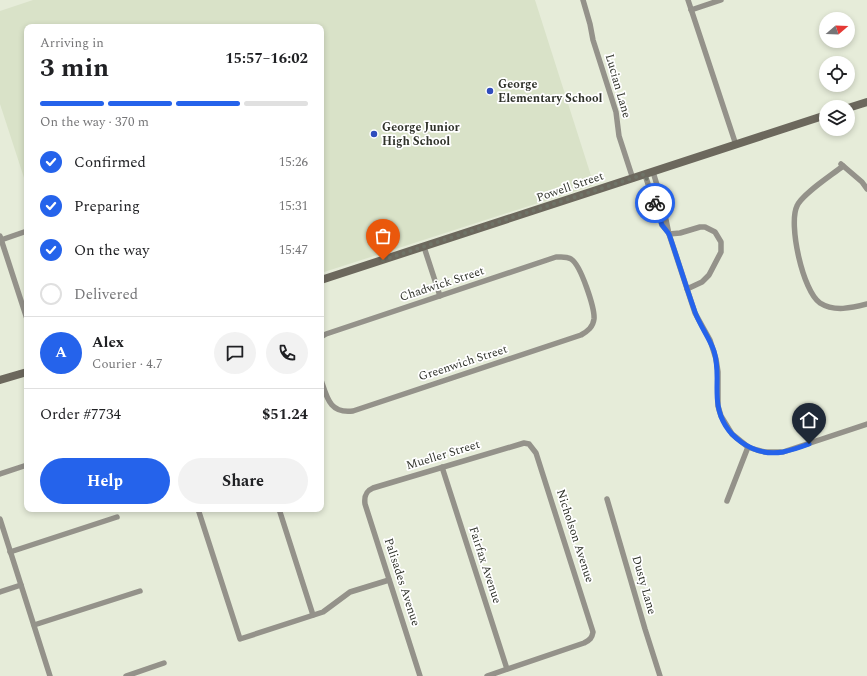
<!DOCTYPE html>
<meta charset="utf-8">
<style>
:root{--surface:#fff;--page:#f2f2f2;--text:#202124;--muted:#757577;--line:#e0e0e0;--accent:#2563eb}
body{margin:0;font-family:Spectral,serif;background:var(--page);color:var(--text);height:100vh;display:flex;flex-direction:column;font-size:15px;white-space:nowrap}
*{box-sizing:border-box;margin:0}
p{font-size:13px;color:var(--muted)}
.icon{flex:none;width:22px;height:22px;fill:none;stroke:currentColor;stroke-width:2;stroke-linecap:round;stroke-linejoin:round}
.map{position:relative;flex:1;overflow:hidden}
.drawer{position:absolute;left:24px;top:24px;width:300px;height:488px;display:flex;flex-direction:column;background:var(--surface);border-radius:8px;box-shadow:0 2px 6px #0003}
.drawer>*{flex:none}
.needle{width:26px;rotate:71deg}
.fabs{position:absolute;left:819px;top:12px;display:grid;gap:8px}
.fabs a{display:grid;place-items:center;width:36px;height:36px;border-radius:50%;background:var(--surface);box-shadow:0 2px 6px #0003;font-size:20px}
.pin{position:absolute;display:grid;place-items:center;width:34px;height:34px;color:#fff;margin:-41px -17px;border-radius:50% 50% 50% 0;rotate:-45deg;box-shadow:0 0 4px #0007}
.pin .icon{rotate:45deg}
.courier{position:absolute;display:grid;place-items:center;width:40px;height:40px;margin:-20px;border:3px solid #2563eb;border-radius:50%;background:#fff;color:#222;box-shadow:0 1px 5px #0007}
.headline em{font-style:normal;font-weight:700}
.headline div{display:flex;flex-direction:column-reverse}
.headline{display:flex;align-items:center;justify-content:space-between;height:68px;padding:0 16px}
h1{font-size:26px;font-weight:700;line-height:30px}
.bar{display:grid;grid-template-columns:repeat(4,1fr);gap:6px 4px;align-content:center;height:48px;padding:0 16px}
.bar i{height:5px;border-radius:3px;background:var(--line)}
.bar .on{background:var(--accent)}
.bar p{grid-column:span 4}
.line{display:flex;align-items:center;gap:10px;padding:0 16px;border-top:1px solid var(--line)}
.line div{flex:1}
.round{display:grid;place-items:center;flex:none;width:42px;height:42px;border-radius:21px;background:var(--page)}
ol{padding:0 16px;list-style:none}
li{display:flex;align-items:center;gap:12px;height:44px}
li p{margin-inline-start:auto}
li .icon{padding:4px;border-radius:50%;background:var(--accent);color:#fff;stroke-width:4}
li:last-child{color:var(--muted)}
li i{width:22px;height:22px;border:2px solid var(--line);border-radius:50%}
.button{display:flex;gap:8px;margin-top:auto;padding:8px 16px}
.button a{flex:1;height:46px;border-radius:24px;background:var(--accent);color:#fff;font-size:16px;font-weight:700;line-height:46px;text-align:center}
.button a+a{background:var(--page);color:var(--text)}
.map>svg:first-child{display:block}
.built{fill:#d9e2c8}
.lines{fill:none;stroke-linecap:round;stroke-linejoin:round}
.street{stroke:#94928a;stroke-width:5.5}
.secondary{stroke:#6c685d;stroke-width:8}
.done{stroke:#6f7367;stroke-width:4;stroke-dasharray:0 7.2}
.route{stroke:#2563eb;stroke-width:5}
.poi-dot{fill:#2f4cbd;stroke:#fff;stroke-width:1.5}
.labels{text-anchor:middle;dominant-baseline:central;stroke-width:3.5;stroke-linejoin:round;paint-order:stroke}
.poi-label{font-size:12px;font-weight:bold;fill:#2f322a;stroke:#fff;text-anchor:start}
.street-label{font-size:12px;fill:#2f322a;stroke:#fff}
</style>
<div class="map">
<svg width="867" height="676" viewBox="0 0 867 676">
<rect width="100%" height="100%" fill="#e6ecd9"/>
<polygon class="built" points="33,0 535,0 594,185 321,273 321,27 27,27 27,187 0,104 0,11"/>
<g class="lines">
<g class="street">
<polyline points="583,0 590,24 593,40 616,112 619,136 633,179"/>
<polyline points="688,0 736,145"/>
<polyline points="691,10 721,0"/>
<polyline points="841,164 862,182 867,189"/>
<path d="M843 166C832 175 802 194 797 206 788 224 803 292 820 303 834 312 852 308 867 304"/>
<polyline points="653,172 662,201 669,234 695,313 710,340 716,359 718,372 718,406 721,416 732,434 748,447 757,450 765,452 783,452 867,424"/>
<polyline points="645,175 662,225 668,232"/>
<polyline points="669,234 680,233 700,227 705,227 715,232 721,242 721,252 709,275 702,282 687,289"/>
<polyline points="0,236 27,319"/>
<polyline points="1,240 27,231"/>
<polyline points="424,247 440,296"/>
<path d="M321 337 326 334 556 257C561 257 567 256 571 259 581 265 595 309 594 319 593 327 588 331 581 335L353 411C330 414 327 398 321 380"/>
<polyline points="442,467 507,669"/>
<polyline points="0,474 27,465"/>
<polyline points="607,499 645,629 660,676"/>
<polyline points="727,501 748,447"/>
<polyline points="198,509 240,639 323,612 350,592 389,580"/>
<polyline points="279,509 313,615"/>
<polyline points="0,519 50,676"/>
<polyline points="10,552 117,517"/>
<polyline points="0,592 21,585"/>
<polyline points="34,625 140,591"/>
<polyline points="126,676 164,663"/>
<path d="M420 676 365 504C364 496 366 491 373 488L524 443 529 444 536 453 593 632C592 638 590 640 584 643L487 676"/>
</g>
<g class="secondary">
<polyline points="848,108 867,102"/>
<polyline points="321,280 826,115"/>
<polyline points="0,380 27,372"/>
</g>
</g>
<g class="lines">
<polyline class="done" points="383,260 645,174 655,203"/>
<path class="route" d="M655 203 662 225 669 234C678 260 686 287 695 312 700 326 709 337 714 351 720 371 715 386 718 405 723 436 753 457 783 452 792 450 801 447 809 444"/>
</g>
<g class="poi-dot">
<circle cx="490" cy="91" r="4"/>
<circle cx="374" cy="134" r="4"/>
</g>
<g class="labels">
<g class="poi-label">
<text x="498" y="84">George<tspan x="498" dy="14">Elementary School</tspan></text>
<text x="382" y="127">George Junior<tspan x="382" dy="14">High School</tspan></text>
</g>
<g class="street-label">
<text transform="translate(618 86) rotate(74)">Lucian Lane</text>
<text transform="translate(570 187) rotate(-19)">Powell Street</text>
<text transform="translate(442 284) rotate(-18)">Chadwick Street</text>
<text transform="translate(463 363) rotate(-18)">Greenwich Street</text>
<text transform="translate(443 455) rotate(-17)">Mueller Street</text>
<text transform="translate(575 536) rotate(72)">Nicholson Avenue</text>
<text transform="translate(485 565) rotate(72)">Fairfax Avenue</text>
<text transform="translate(402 582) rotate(72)">Palisades Avenue</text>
<text transform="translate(644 585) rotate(74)">Dusty Lane</text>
</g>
</g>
</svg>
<div class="fabs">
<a><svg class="needle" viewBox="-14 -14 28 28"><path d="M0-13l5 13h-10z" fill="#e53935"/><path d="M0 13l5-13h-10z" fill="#757577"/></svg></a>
<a><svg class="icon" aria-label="locate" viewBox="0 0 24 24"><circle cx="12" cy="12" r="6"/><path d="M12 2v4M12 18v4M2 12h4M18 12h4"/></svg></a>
<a><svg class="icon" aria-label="layers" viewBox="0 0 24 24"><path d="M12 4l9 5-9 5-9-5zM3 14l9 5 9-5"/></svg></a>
</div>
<div class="pin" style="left:383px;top:260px;background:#ea580c"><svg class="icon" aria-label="bag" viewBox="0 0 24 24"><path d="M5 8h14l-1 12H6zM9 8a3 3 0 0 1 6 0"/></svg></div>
<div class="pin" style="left:809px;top:444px;background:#1f2937"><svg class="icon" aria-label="home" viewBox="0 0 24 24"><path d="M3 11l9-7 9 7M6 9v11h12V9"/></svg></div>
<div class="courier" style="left:655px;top:203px"><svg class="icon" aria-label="bike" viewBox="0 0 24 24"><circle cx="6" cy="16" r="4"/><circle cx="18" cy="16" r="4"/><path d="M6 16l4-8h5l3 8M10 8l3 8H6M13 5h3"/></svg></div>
<section class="drawer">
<div class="headline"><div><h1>3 min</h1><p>Arriving in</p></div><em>15:57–16:02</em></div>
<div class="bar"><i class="on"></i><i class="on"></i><i class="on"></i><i></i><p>On the way · 370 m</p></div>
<ol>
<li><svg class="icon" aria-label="check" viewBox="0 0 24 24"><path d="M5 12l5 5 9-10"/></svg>Confirmed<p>15:26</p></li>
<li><svg class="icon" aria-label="check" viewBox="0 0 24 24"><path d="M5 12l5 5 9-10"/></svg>Preparing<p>15:31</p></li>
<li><svg class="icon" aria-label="check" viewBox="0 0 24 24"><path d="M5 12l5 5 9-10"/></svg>On the way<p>15:47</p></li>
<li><i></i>Delivered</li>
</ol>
<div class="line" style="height:72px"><b class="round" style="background:var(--accent);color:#fff">A</b><div><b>Alex</b><p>Courier · 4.7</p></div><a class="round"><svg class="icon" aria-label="chat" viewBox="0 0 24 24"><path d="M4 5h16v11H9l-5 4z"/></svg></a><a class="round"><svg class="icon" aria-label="phone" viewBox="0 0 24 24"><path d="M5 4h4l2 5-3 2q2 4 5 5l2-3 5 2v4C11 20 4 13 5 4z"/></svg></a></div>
<div class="line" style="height:52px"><div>Order #7734</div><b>$51.24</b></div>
<div class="button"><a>Help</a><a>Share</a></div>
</section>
</div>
